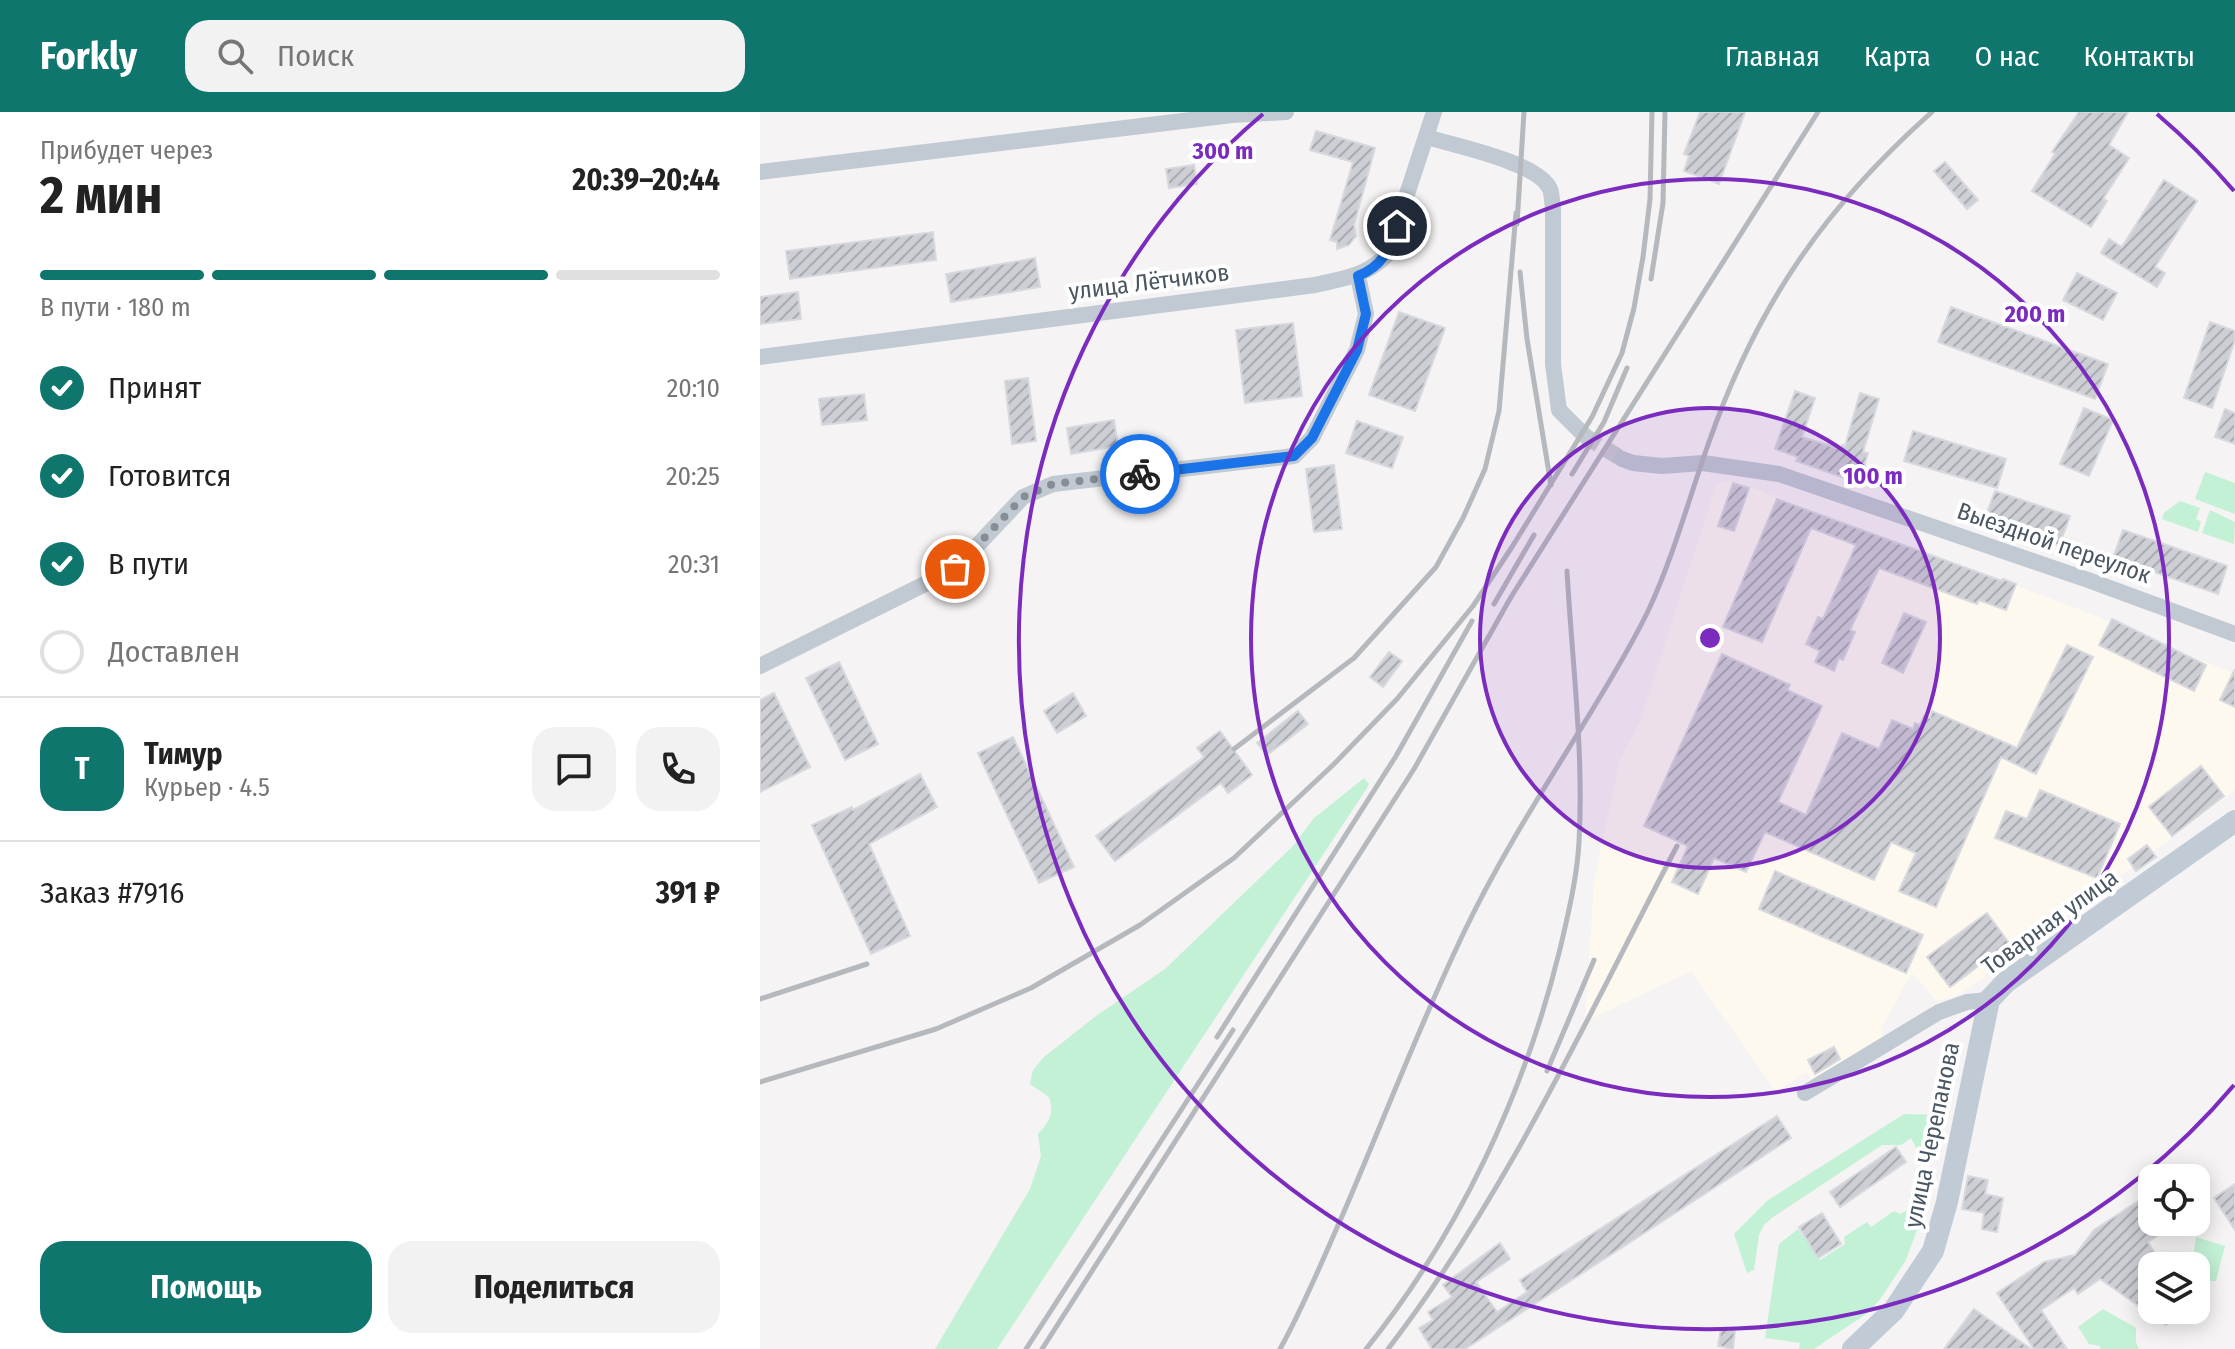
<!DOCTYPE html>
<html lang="ru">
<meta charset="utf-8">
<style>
:root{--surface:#fff;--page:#f2f2f2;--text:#222;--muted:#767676;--line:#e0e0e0;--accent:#0f766e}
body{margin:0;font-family:"Fira Sans Condensed",sans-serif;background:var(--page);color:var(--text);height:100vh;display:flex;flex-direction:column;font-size:30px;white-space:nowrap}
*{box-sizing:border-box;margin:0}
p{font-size:26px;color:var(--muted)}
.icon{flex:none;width:44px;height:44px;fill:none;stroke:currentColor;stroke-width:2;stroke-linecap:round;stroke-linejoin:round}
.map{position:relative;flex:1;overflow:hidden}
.panel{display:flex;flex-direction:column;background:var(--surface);width:760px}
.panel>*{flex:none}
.controls{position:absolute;left:1378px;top:1052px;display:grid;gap:16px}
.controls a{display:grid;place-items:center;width:72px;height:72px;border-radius:16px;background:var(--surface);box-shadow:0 4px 20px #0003;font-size:40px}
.pin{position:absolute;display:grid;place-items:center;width:68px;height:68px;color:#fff;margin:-34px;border:4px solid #fff;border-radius:50%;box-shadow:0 2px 8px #0007}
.courier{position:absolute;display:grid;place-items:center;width:80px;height:80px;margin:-40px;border:6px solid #1a73e8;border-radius:50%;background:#fff;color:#222;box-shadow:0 2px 10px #0007}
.headline em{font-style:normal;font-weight:700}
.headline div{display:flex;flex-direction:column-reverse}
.headline{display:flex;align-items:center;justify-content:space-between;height:136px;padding:0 40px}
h1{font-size:52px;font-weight:700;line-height:60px}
.bar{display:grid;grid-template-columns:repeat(4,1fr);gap:12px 8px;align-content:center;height:96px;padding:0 40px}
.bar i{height:10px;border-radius:6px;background:var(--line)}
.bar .active{background:var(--accent)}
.bar p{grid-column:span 4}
.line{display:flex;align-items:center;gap:20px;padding:0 40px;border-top:2px solid var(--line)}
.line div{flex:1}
.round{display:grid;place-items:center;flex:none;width:84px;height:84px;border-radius:24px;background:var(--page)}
ol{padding:0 40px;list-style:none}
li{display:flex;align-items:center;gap:24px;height:88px}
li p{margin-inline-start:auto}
li .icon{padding:8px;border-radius:50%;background:var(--accent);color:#fff;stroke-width:4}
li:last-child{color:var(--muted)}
li i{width:44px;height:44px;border:4px solid var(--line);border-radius:50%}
.cta{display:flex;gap:16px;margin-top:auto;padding:16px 40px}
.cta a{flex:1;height:92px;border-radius:24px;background:var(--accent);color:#fff;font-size:32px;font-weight:700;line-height:92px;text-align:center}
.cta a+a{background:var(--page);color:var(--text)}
header{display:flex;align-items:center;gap:48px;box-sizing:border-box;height:112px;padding:0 40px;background:var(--accent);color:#fff}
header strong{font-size:38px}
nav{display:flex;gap:44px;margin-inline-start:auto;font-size:28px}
.search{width:560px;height:72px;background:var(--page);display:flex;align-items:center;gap:20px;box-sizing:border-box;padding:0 28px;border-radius:24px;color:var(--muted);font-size:30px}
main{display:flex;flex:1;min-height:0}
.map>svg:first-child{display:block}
.commercial{fill:#fdf9ef}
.green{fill:#c3f1d5}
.building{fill:url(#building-hatch);stroke:#d7d9de;stroke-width:2}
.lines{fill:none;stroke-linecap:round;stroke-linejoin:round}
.minor-tunnel{stroke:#caccce;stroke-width:16;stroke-dasharray:16 8;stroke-linecap:butt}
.minor{stroke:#c1cad2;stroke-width:16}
.secondary{stroke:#c1cbd6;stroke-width:22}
.rail{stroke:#b5b8bd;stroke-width:5}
.done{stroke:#868d94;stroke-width:8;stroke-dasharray:0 14.4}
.route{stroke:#1a73e8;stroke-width:10}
.ring{fill:none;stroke:#7b2cbf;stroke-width:4}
.labels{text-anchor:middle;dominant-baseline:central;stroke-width:8;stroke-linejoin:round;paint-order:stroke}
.street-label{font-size:24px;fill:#4a5661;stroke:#fff}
.centre{fill:#7b2cbf;stroke:#fff;stroke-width:4}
.ring-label{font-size:24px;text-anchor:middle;font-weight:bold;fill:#7b2cbf;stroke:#fff;stroke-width:8;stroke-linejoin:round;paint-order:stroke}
</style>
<header>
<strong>Forkly</strong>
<div class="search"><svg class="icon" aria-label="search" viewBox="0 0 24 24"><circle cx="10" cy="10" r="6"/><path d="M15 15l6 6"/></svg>Поиск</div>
<nav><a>Главная</a><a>Карта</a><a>О нас</a><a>Контакты</a></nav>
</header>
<main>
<section class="panel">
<div class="headline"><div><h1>2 мин</h1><p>Прибудет через</p></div><em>20:39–20:44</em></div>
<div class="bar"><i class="active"></i><i class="active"></i><i class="active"></i><i></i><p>В пути · 180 m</p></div>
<ol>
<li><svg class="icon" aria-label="check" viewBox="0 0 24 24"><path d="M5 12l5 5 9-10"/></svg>Принят<p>20:10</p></li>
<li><svg class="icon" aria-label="check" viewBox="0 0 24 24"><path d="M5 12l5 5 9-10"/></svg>Готовится<p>20:25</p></li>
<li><svg class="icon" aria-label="check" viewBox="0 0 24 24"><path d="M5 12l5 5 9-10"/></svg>В пути<p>20:31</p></li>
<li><i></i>Доставлен</li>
</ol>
<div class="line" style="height:144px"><b class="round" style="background:var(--accent);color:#fff">Т</b><div><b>Тимур</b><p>Курьер · 4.5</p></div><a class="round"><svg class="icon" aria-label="chat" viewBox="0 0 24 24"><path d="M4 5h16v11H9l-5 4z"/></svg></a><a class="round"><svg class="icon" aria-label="phone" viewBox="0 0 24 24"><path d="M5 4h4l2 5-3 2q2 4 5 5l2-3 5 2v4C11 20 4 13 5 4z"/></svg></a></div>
<div class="line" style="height:104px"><div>Заказ #7916</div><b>391 ₽</b></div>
<div class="cta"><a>Помощь</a><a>Поделиться</a></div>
</section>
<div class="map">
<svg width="1475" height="1237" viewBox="0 0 1475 1237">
<defs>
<pattern id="building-hatch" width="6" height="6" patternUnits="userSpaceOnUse" patternTransform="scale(2)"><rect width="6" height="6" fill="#cdcfd5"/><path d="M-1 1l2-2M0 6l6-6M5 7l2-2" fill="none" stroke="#a8abb0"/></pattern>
</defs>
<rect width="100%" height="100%" fill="#f5f3f3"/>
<polygon class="commercial" points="967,369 979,371 1316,496 1475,562 1475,679 1199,883 1177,889 1152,861 1121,916 1123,931 1053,970 1046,960 1016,980 931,859 825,910 834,769 860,648 881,607 956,373"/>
<g class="green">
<polygon points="1445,360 1475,371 1475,402 1435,387"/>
<polygon points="1420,389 1440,396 1436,407 1441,410 1438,420 1402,407 1404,401"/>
<polygon points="1450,398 1475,410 1474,432 1442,421"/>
<path d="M604 666 609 672 607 676 237 1237H175L270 1077 281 1044 278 1022C290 1009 294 1002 289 985L270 972 273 958 284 945 336 904 405 857 534 733 553 707Z"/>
<polygon points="1144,1002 1179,1003 1170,1044 1161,1045 1151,1026 1141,1033 1122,1033 1013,1105 1004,1113 999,1123 994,1158 987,1161 974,1122 1008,1088"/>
<polygon points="1164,1075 1167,1091 1146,1148 1121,1186 1109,1200 1054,1237 1039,1237 1040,1231 1005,1226 1019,1132 1038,1117 1060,1148 1085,1132 1084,1125 1107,1110 1111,1115 1134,1099 1140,1102 1154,1095 1154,1087 1149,1083"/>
<polygon points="1436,1125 1465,1134 1456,1169 1436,1169 1436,1154 1432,1154"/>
<polygon points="1343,1197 1376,1216 1376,1230 1379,1237 1340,1237 1340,1234 1329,1232 1318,1215"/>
</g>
<g class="building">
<polygon points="940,0 985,0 959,72 924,59 929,44 924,42"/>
<polygon points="1319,0 1368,0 1349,33 1369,46 1343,87 1347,89 1331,115 1272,79 1295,42 1292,40"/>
<polygon points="556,19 615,36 594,113 596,124 589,133 577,137 577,130 570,128 593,50 550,38"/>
<polygon points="1185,50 1218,88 1207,97 1174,59"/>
<polygon points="434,53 437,72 409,76 406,57"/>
<polygon points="1404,68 1437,89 1395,155 1405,161 1397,175 1341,141 1349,127 1362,135"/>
<polygon points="173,120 176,148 30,167 26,139"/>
<polygon points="275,146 280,175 191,190 186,162"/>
<polygon points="1317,161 1357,181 1343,208 1303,188"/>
<polygon points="38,180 41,207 0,212 0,185"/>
<polygon points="1191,195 1348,252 1335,287 1178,230"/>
<polygon points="639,200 685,216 655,299 609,283"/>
<polygon points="1450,210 1475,219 1475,228 1452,296 1424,286"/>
<polygon points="533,211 542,284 485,291 476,218"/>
<polygon points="268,266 276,329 252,332 245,269"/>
<polygon points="1035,279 1055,286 1042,325 1080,337 1082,333 1085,334 1100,281 1119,287 1103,340 1108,341 1099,371 1036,349 1038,345 1015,337"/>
<polygon points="104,282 107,308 62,313 59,287"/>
<polygon points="1324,296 1353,308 1329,364 1300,352"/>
<polygon points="1465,297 1475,301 1475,332 1455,325"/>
<polygon points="354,308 358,334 311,342 307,316"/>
<polygon points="597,309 643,325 632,356 586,341"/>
<polygon points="1153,319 1246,347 1237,376 1144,349"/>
<polygon points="574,353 582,417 554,420 546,357"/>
<polygon points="973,371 989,376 974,419 958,414"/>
<polygon points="1235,379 1310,404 1299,434 1224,409"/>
<polygon points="1017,387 1242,469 1243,467 1256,472 1246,498 1219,488 1217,492 1119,456 1090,518 1095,520 1083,548 1079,546 1074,559 1055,550 1060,539 1046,532 1058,505 1063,507 1096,433 1051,416 1002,530 963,515"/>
<polygon points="1363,418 1467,454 1458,482 1353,446"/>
<polygon points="1144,501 1166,510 1143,561 1122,551"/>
<polygon points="1352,507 1446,553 1434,579 1339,533"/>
<polygon points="1307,533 1333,545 1276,662 1241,645 1176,795 1139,779 1156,741 1131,730 1114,768 1005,720 986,760 954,746 938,782 912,770 928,734 884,714 962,542 1030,573 1027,578 1062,594 1018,690 1046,703 1082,621 1119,637 1132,608 1153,617 1155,611 1160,613 1164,604 1170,606 1172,599 1257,636"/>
<polygon points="629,540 642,549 623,575 610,565"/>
<polygon points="79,550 118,632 85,648 46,566"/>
<polygon points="1475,557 1475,595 1460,588"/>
<polygon points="14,581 50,655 0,680 0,588"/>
<polygon points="313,581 326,604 297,621 284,599"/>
<polygon points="538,599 548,612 507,643 497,631"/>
<polygon points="460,619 492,663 468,681 461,671 355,749 336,724 444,645 437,636"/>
<polygon points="253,625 314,755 279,771 218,641"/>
<polygon points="1441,654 1464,684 1412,724 1389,695"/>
<polygon points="160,662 177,695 109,732 150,824 111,842 52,713 92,695 93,698"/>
<polygon points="1280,678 1360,712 1337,766 1235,726 1246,699 1267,707"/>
<polygon points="1387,733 1396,745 1376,759 1368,747"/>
<polygon points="1015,759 1163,823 1146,861 999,797"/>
<polygon points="1227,801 1249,831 1190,875 1167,845"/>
<polygon points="1074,935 1080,947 1055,962 1048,948"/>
<polygon points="1017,1004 1031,1026 705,1237 672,1237 659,1216 673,1208 668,1200 692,1185 683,1173 740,1131 750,1147 716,1170 737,1200 767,1180 760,1168"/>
<polygon points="1136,1035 1146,1050 1080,1095 1070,1080"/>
<polygon points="1208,1064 1228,1068 1225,1082 1243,1086 1237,1120 1222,1117 1224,1101 1202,1097"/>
<polygon points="1475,1072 1475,1118 1454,1086"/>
<polygon points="1392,1080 1392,1110 1418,1110 1388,1130 1403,1154 1392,1154 1392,1198 1421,1198 1406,1213 1340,1167 1318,1182 1314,1176 1281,1198 1307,1237 1274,1237 1237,1181 1284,1150 1315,1143 1334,1118"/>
<polygon points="1062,1101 1081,1132 1058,1146 1039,1115"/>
<polygon points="1214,1197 1271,1237 1184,1237"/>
<polygon points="961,1216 975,1218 973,1237 958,1234"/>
</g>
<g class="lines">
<polyline class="minor-tunnel" points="825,324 862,347"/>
<g class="minor">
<path d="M667 25C695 34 778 50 790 77 792 82 792 90 793 96V252L799 298 825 324"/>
<polyline points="0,60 472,3 526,0"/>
<path d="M0 245 555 173C585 166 604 165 627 143L674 0"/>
<polyline points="862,347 873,351 902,354 943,351 1019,362 1328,468 1475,522"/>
<polyline points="0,554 195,457 263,385 293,372 534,344 552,326 597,238 606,202 598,164"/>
<polyline points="1045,981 1179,900 1207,890 1229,888"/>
</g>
<polyline class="secondary" points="1093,1237 1134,1198 1173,1139 1187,1090 1229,888 1246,870 1475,709"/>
<g class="rail">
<polyline points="757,112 764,0"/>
<polyline points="760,160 767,227 791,373"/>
<polyline points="891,167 903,91 905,0"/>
<polyline points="812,362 844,310 867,256"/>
<polyline points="734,492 774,423"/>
<polyline points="474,637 594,546 676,455 703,406 725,357 739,299 756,101"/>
<polyline points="0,887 107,852"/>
<polyline points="457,925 636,644 712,509"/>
<polyline points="787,959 834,848"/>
<polyline points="0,970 176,917 271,876 380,813 474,746 573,653 637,587 713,494 752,435 832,305 862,241 874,196 883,145 890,87 892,0"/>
<polyline points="266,1237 473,918"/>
<polyline points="282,1237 654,657 751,485 1058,0"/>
<path d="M520 1237C544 1194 563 1147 583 1102 624 1007 661 909 706 816 740 745 782 680 823 613 846 575 870 537 889 497 914 443 929 386 949 330 997 193 1064 96 1172 0"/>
<path d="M606 1237C699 1122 765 980 800 837 808 803 817 766 819 730 824 640 812 549 807 459"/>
<path d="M628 1237C745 1085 828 904 917 734"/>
</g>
</g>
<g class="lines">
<polyline class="done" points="195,457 263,385 293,372 380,362"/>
<path class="route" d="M380 362 534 344 552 326 597 238 606 202 598 164C623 154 629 138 637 114"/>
</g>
<circle cx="950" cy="526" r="230" fill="#7b2cbf" fill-opacity=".12"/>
<g class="ring">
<circle cx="950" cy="526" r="230"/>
<circle cx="950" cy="526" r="459"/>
<path d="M1474 973A689 689 0 1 1 503 2M1397 2A689 689 0 0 1 1474 79"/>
</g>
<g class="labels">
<g class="street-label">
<text transform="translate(389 170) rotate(-7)">улица Лётчиков</text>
<text transform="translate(1294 431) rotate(19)">Выездной переулок</text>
<text transform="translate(1290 810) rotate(-36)">Товарная улица</text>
<text transform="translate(1172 1023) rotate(-78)">улица Черепанова</text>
</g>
</g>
<circle cx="950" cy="526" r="12" class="centre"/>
<g class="ring-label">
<text x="463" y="47">300 m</text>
<text x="1275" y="210">200 m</text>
<text x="1113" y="372">100 m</text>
</g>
</svg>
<div class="controls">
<a><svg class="icon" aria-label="locate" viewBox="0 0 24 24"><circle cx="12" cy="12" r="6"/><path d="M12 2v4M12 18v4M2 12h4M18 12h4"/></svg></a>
<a><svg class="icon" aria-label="layers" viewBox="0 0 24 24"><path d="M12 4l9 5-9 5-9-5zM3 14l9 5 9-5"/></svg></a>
</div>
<div class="pin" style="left:195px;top:457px;background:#ea580c"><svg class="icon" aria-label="bag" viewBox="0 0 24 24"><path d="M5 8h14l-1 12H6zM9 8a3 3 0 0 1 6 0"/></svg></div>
<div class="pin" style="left:637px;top:114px;background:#1f2937"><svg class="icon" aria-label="home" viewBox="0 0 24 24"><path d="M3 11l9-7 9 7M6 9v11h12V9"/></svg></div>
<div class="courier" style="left:380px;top:362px"><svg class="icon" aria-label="bike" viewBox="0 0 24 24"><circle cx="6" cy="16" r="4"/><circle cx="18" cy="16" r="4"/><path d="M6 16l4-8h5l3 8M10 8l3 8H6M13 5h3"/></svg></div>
</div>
</main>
